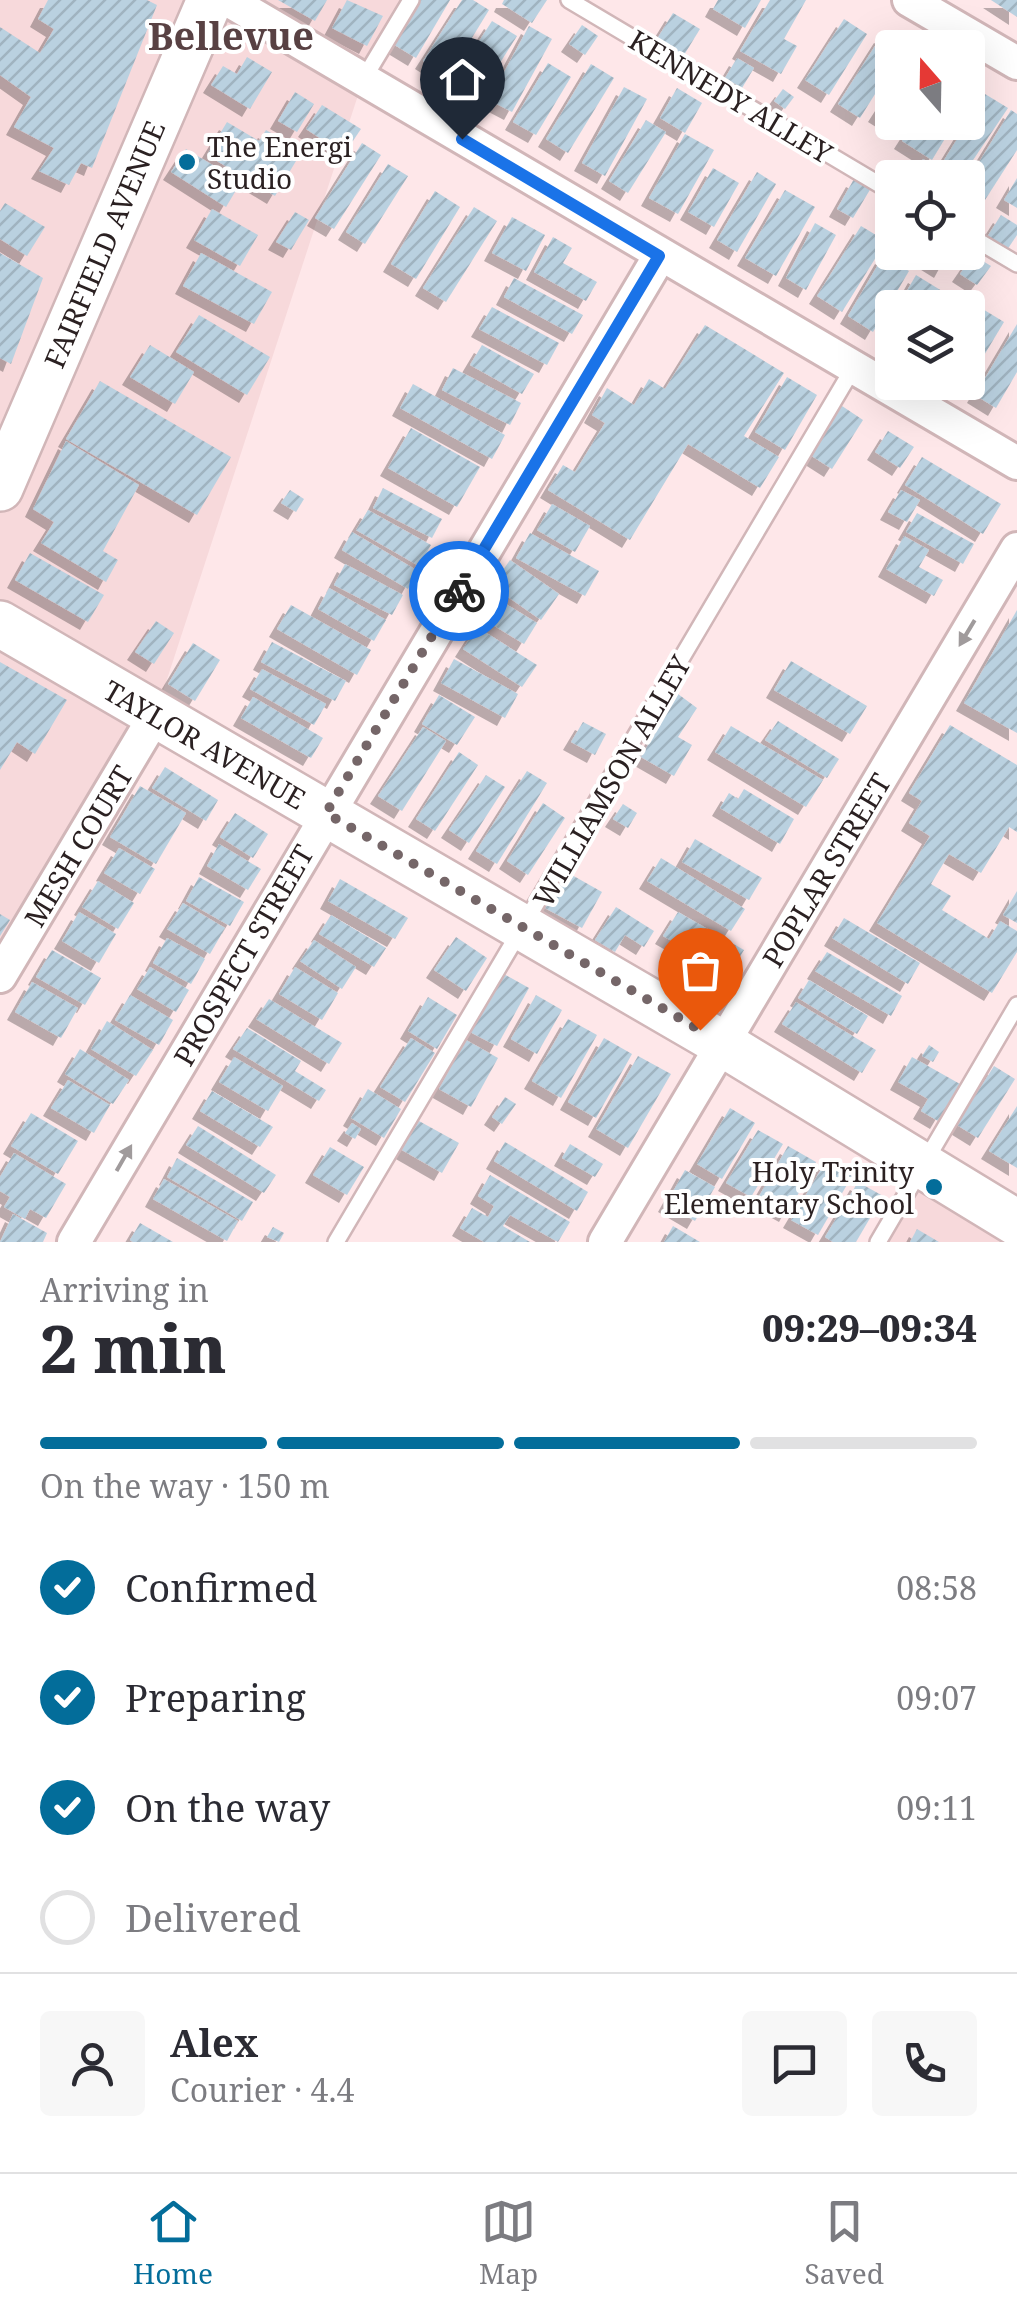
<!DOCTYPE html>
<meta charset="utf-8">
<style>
:root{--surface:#fff;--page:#f7f7f7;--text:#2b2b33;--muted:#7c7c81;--line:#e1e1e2;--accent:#036d9a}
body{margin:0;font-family:"Noto Serif",serif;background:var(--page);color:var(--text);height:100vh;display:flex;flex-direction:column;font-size:38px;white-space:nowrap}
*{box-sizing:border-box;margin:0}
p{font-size:32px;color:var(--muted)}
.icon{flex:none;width:55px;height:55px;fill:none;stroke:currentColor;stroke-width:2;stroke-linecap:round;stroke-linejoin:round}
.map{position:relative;height:1242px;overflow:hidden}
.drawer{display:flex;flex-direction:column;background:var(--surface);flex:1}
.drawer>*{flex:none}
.needle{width:65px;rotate:340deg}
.fabs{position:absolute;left:875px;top:30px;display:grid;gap:20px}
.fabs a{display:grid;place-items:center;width:110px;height:110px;border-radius:10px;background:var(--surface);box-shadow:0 10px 40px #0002;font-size:50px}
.pin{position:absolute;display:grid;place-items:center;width:85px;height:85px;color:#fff;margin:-102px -42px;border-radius:50% 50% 50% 0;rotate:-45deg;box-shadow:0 0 10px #0007}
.pin .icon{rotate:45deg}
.courier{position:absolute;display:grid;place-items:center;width:100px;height:100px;margin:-50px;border:8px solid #1a73e8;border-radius:50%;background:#fff;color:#222;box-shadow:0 2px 12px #0007}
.summary em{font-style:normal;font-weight:800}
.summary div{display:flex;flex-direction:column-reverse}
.summary{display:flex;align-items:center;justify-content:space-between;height:170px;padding:0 40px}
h1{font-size:65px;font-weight:800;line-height:75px}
.bar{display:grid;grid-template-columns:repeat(4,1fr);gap:15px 10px;align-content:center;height:120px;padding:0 40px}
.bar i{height:12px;border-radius:8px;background:var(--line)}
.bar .on{background:var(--accent)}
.bar p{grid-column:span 4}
.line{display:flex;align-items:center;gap:25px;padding:0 40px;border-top:2px solid var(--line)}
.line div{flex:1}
.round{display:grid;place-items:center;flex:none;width:105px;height:105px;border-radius:10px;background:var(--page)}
ol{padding:0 40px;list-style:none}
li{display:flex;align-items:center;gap:30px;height:110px}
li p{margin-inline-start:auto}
li .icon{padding:10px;border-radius:50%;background:var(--accent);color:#fff;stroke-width:4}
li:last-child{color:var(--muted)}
li i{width:55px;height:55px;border:5px solid var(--line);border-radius:50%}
.tab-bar{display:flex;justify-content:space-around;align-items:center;height:140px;border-top:2px solid var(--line);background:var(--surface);font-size:28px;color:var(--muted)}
.tab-bar a{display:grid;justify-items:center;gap:5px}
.tab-bar .on{color:var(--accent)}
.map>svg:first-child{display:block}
.built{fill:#f7d9db}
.building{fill:url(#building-hatch);filter:url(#shadow)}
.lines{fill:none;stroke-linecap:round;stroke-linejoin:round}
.lane-casing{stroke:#d1b6b8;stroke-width:20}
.street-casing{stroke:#d1b6b8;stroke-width:38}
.secondary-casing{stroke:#d1b6b8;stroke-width:50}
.lane{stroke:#fff;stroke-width:15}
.street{stroke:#fff;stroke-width:32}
.secondary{stroke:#fff;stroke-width:45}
.oneway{fill:#a09b9c}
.done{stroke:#756668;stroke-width:10;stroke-dasharray:0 18}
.route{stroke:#1a73e8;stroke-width:12}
.poi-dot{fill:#036d9a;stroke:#fff;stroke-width:4}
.labels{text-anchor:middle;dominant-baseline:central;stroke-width:8;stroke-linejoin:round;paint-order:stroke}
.street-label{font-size:28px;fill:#2b2122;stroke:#fff}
.poi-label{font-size:28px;fill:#2b2122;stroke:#fff;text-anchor:start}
.district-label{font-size:38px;font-weight:bold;fill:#584143;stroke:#fff}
</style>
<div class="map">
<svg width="1017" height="1242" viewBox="0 0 1017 1242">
<defs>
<pattern id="building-hatch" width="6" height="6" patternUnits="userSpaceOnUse" patternTransform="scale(2.5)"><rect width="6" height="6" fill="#bad1e0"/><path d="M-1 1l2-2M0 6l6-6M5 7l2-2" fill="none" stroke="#a0b3c0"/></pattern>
<filter id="shadow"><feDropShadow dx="-8" dy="8" stdDeviation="0" flood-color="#0004"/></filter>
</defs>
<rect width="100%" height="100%" fill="#fee7e9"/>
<g class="built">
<polygon points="0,0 411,0 363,80 155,716 0,976"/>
<polygon points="922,1166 1017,1242 878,1242"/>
</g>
<g class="building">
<polygon points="48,0 147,0 157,5 92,168 81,163 69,185 39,171 54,148 14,127 31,97 0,75 0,27 40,53 54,29 38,19"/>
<polygon points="278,0 327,0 315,21"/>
<polygon points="347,0 383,16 367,46 332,28"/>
<polygon points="418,0 450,0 416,58 393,44"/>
<polygon points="462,0 473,0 489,10 448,77 423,61"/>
<polygon points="504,0 547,0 532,23 502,4"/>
<polygon points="718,0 761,0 745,28 713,9"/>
<polygon points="770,0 806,0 784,39 797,46 781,74 740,51"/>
<polygon points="991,0 1017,0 1017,17"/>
<polygon points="673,13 700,29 684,55 657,39"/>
<polygon points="844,19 867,34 829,95 805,80"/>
<polygon points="492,21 517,36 479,96 454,80"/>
<polygon points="582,25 598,36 585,55 569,44"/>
<polygon points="529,26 552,39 512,112 489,100"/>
<polygon points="882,35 903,48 892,48 892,67 860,118 838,104"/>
<polygon points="247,57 272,72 250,109 211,85 223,66 237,74"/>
<polygon points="737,58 754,68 742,88 725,78"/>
<polygon points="548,63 571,77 536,135 513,122"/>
<polygon points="591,64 614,78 568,153 546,139"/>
<polygon points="624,87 647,99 605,176 582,163"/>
<polygon points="677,88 702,103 685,133 660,118"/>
<polygon points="783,89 794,97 785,109 774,101"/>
<polygon points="892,89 892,122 904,122 900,129 876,114"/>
<polygon points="295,92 314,104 297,132 278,121"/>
<polygon points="985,94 1008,108 961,178 941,165"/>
<polygon points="322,105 361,129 344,154 306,129"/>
<polygon points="1011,110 1017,114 1017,150 985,200 968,189 968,180"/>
<polygon points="646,120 666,132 628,193 609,181"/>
<polygon points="227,122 259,141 266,130 302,151 275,196 207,155"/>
<polygon points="914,122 955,122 932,160 902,141"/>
<polygon points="685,134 714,150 678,214 649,198"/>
<polygon points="362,143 381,155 334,229 315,218"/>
<polygon points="186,149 241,182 226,207 171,172"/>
<polygon points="923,159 945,173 942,178 911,178"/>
<polygon points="388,164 408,176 365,244 346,232"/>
<polygon points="713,168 739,183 714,227 688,212"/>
<polygon points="757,172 776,184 737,252 717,240"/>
<polygon points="1017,178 1017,208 1004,200"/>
<polygon points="854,179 871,188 853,218 837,209"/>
<polygon points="785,190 815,207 776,276 745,258"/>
<polygon points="435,191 460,207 416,279 391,264"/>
<polygon points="5,203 45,227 27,256 0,239 0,211"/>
<polygon points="474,207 497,221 446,302 423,288"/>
<polygon points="212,209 258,235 240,266 194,240"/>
<polygon points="295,212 309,220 291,250 276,242"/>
<polygon points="1001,215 1017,225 1017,235 1007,250 987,237"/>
<polygon points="512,217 545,235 526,271 492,253"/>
<polygon points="815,223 836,235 806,290 786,278"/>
<polygon points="861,226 886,241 842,312 817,296"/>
<polygon points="553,237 572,248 563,263 597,282 586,301 534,272"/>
<polygon points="931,252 952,252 942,270 926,260"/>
<polygon points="0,253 43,278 11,364 0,358"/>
<polygon points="201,253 272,292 254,324 183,286"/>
<polygon points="973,255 991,266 977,285 960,274"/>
<polygon points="883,256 909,271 873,332 848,316"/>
<polygon points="916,275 942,291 932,308 897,308"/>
<polygon points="514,278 583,315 572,334 504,297"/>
<polygon points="492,307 559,343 547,365 479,329"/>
<polygon points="981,308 1004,322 968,382 968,330"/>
<polygon points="199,315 270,357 247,395 176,352"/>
<polygon points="892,315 892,336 883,331"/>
<polygon points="1017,324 1017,372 996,408 975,395"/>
<polygon points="705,325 784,373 744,436 779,457 760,488 688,444 630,540 548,490 563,465 575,472 605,423 592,415 607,388 634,405 649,379 665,389"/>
<polygon points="150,345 194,372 175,404 130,377"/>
<polygon points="482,345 534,374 522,394 470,365"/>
<polygon points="453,368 521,403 510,425 442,390"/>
<polygon points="787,377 817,395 785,450 755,432"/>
<polygon points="100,381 231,457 197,515 66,439"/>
<polygon points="413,384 505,435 492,459 400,408"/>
<polygon points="839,404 863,420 832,469 807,453"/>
<polygon points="411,428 480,467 457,507 388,468"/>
<polygon points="888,431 914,447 900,468 875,452"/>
<polygon points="66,441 139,485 103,551 118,560 106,582 41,543 54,522 33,509"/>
<polygon points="922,457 1001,504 983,534 905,485"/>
<polygon points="383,488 442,519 432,538 373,508"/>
<polygon points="290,490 304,499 296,512 281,503"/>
<polygon points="901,490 920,500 907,522 888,512"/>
<polygon points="552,504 590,526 575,552 537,530"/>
<polygon points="368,510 431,545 419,566 356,530"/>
<polygon points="917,513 974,544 963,564 906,532"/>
<polygon points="352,532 418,571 408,589 342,550"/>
<polygon points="530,533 599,571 585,596 516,558"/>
<polygon points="904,536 929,550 919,567 943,580 934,596 886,569"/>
<polygon points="30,553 104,595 88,622 15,580"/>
<polygon points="510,560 559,594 541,620 492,586"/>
<polygon points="345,564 403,595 392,615 334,585"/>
<polygon points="329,588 386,620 374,641 318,609"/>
<polygon points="493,596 537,623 524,644 480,617"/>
<polygon points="291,605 371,650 357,675 277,629"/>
<polygon points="1017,610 1017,733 964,703"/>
<polygon points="156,621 174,633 154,664 135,652"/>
<polygon points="477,627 537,665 522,687 463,649"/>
<polygon points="272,642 346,681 335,701 261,662"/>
<polygon points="193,643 220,660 195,701 168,684"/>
<polygon points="454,659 518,694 505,718 441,683"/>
<polygon points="791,661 867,706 850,734 774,690"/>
<polygon points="0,662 67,700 35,754 17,742 0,770"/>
<polygon points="262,669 326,704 314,725 250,689"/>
<polygon points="678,694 697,708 678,737 692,745 674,776 641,757"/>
<polygon points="439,695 475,717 457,745 422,724"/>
<polygon points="253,697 323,738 311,758 241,718"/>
<polygon points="778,721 839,759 827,778 765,740"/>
<polygon points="583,722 606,734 595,755 571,742"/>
<polygon points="950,725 1017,765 1017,832 1009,827 981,873 949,854 931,884 951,896 942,910 989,939 1000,921 1017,931 1017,952 992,993 877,923 930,836 909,823 922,801 909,793"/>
<polygon points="731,726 823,780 806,807 715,752"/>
<polygon points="423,727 446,741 402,811 378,796"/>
<polygon points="459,752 478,765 435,831 416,819"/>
<polygon points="165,767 218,800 206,821 152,788"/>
<polygon points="527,771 547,783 497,864 476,851"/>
<polygon points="486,775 505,787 469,843 449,830"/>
<polygon points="140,786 186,813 156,864 110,837"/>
<polygon points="744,789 794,819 780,844 720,808 729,793 738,799"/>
<polygon points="543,803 565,818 528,875 507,861"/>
<polygon points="623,804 637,813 628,828 613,819"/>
<polygon points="235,813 268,834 253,858 220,837"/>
<polygon points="695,839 762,878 749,900 682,862"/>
<polygon points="219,844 261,869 248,890 207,866"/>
<polygon points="119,848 155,869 140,894 104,873"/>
<polygon points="661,858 745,909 731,931 647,881"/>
<polygon points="563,870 602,892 582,928 543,907"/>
<polygon points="199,877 244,902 230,926 186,901"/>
<polygon points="340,879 408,918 395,939 328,901"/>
<polygon points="98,881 134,903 118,929 82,907"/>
<polygon points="1017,891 1017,923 1003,915"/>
<polygon points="183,903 225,928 210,954 167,929"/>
<polygon points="616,907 654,931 644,947 625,935 615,952 595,940"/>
<polygon points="79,912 116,934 99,963 62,941"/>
<polygon points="678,912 744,950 714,998 675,975 689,951 663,936"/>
<polygon points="0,914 10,920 0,936"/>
<polygon points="331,915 386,948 374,967 319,934"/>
<polygon points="844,918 920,963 908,984 832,938"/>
<polygon points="456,937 487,958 466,991 434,970"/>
<polygon points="167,938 205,959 191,984 153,963"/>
<polygon points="314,940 356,967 342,989 300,961"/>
<polygon points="52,950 101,978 85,1005 36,977"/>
<polygon points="827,952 902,996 891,1016 815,971"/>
<polygon points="150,967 189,990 176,1012 137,989"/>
<polygon points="295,967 338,993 322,1020 279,994"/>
<polygon points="502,973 529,988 497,1046 470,1032"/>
<polygon points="809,980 868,1016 857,1034 798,998"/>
<polygon points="32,982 78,1008 61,1038 15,1012"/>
<polygon points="130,995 173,1020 159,1045 115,1020"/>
<polygon points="536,995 562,1010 537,1054 511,1039"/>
<polygon points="428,997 457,1015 437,1049 408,1031"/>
<polygon points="269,999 342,1043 329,1064 256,1019"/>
<polygon points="796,1002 876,1050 862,1073 782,1024"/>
<polygon points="568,1019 597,1035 561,1098 532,1081"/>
<polygon points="107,1021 153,1050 136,1076 91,1049"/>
<polygon points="247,1028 301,1061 295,1071 326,1090 319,1101 233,1049"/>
<polygon points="411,1038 435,1053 405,1102 380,1087"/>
<polygon points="604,1038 632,1054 596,1118 568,1102"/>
<polygon points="466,1040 498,1058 471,1107 439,1089"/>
<polygon points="929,1045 939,1052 933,1062 922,1056"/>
<polygon points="80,1049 129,1080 113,1104 65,1074"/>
<polygon points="638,1056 671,1074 628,1148 596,1129"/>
<polygon points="234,1057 283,1086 268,1111 219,1082"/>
<polygon points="912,1057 960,1084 938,1121 921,1111 928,1099 898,1082"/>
<polygon points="994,1066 1015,1079 978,1138 957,1125"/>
<polygon points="68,1080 110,1105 94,1133 51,1108"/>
<polygon points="368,1089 401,1109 384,1138 351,1118"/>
<polygon points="212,1091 273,1127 260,1147 200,1111"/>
<polygon points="505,1097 516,1104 502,1124 492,1117"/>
<polygon points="1017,1106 1017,1168 989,1151"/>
<polygon points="730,1108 755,1123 722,1179 697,1164"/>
<polygon points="31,1113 78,1141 58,1174 11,1146"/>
<polygon points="419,1121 459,1143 442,1173 402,1150"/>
<polygon points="352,1123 361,1129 355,1139 345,1133"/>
<polygon points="198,1126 276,1175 264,1193 186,1145"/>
<polygon points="758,1130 783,1144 751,1197 726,1183"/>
<polygon points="505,1142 588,1192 577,1211 494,1161"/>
<polygon points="570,1144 603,1164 595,1177 562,1158"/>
<polygon points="788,1146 816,1162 787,1214 758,1198"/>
<polygon points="330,1147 364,1167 347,1195 313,1175"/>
<polygon points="14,1153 66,1184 46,1218 30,1209 25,1219 4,1207 10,1197 0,1191 0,1177"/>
<polygon points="177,1158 253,1202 242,1221 167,1177"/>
<polygon points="826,1161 852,1176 818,1235 791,1220"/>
<polygon points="685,1170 715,1187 695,1221 666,1204"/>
<polygon points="490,1175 570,1222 558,1242 510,1215 503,1226 530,1242 484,1242 460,1228 472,1208 488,1217 494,1206 478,1196"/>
<polygon points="164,1179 238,1221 227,1241 153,1199"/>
<polygon points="858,1182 883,1196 856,1242 833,1242 825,1237"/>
<polygon points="13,1214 47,1233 43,1242 0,1242"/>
<polygon points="140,1223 173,1242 133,1242 130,1240"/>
<polygon points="673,1226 700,1242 664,1242"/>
<polygon points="273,1227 284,1233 279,1242 267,1237"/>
<polygon points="917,1229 939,1242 910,1242"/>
</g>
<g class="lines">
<g class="lane-casing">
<g id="lane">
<polyline points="569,0 892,192"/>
<polyline points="363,80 411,0"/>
<polyline points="968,235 1017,264"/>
<polyline points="336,1242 852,370"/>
<polyline points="878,1242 1017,1005"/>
</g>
</g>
<g class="street-casing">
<g id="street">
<polyline points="228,0 1017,463"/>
<polyline points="909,0 1017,63"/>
<polyline points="0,976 155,716"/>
<polyline points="74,1242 659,257"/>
<polyline points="605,1242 1017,549"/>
</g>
</g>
<g class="secondary-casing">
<g id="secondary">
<polyline points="0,488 210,0"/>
<polyline points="0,624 723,1044 1017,1223"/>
</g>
</g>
<use href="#lane" class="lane"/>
<use href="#street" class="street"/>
<use href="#secondary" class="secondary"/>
</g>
<defs><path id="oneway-solid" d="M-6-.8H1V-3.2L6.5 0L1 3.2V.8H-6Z" transform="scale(2.5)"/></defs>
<g class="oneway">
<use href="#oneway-solid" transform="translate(967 633) rotate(121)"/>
<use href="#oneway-solid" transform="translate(124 1158) rotate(-60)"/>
</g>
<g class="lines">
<polyline class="done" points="459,591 326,813 700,1030"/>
<polyline class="route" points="459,591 659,256 462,139"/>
</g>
<g class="poi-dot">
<circle cx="187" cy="162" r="10"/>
<circle cx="934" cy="1187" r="10"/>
</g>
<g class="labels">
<g class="street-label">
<text transform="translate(731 96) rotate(31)">KENNEDY ALLEY</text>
<text transform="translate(104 244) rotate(-67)">FAIRFIELD AVENUE</text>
<text transform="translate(205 744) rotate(30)">TAYLOR AVENUE</text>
<text transform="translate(611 781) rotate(-60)">WILLIAMSON ALLEY</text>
<text transform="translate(78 846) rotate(-59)">MESH COURT</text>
<text transform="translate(826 870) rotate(-59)">POPLAR STREET</text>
<text transform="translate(243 955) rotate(-60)">PROSPECT STREET</text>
</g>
<g class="poi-label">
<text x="207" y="146">The Energi<tspan x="207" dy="32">Studio</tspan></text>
<text x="914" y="1171" text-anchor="end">Holy Trinity<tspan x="914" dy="32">Elementary School</tspan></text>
</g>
<g class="district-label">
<text x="231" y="35">Bellevue</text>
</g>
</g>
</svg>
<div class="fabs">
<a><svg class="needle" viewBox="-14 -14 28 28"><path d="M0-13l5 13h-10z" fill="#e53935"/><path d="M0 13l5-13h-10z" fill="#7c7c81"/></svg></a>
<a><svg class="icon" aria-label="locate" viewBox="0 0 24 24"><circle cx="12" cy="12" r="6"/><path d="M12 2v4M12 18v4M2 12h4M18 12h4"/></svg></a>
<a><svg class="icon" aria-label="layers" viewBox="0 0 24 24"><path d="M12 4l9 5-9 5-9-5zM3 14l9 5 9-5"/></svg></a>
</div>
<div class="pin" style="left:700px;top:1030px;background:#ea580c"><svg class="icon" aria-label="bag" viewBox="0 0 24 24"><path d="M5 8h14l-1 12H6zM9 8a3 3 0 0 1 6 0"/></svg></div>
<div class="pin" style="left:462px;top:139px;background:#1f2937"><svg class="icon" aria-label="home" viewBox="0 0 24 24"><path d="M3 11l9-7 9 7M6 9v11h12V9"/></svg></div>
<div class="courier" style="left:459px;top:591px"><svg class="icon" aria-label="bike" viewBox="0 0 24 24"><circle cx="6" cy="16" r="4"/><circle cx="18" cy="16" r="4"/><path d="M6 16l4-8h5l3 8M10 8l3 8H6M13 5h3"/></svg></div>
</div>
<section class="drawer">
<div class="summary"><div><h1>2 min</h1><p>Arriving in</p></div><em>09:29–09:34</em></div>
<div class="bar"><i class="on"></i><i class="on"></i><i class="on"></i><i></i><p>On the way · 150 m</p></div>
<ol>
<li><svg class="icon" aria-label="check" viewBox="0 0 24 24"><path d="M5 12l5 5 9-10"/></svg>Confirmed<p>08:58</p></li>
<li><svg class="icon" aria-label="check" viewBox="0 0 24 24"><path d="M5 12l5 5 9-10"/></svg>Preparing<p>09:07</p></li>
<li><svg class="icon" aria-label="check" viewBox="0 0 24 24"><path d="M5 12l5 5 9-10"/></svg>On the way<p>09:11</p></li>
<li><i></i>Delivered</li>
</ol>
<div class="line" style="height:180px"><a class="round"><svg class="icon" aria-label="person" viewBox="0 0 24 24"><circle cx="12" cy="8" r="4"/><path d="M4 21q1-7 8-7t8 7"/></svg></a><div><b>Alex</b><p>Courier · 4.4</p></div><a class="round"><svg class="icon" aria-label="chat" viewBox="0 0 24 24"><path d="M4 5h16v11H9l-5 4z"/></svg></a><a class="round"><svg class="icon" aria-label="phone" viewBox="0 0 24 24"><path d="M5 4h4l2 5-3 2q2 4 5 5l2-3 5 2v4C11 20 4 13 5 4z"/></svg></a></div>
</section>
<nav class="tab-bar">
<a class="on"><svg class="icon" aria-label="home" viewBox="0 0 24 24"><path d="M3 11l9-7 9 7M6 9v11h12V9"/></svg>Home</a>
<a><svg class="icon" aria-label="map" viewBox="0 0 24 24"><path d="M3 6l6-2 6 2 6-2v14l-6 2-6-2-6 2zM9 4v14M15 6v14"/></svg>Map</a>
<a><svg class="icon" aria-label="saved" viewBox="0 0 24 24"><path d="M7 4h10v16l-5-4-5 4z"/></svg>Saved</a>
</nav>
